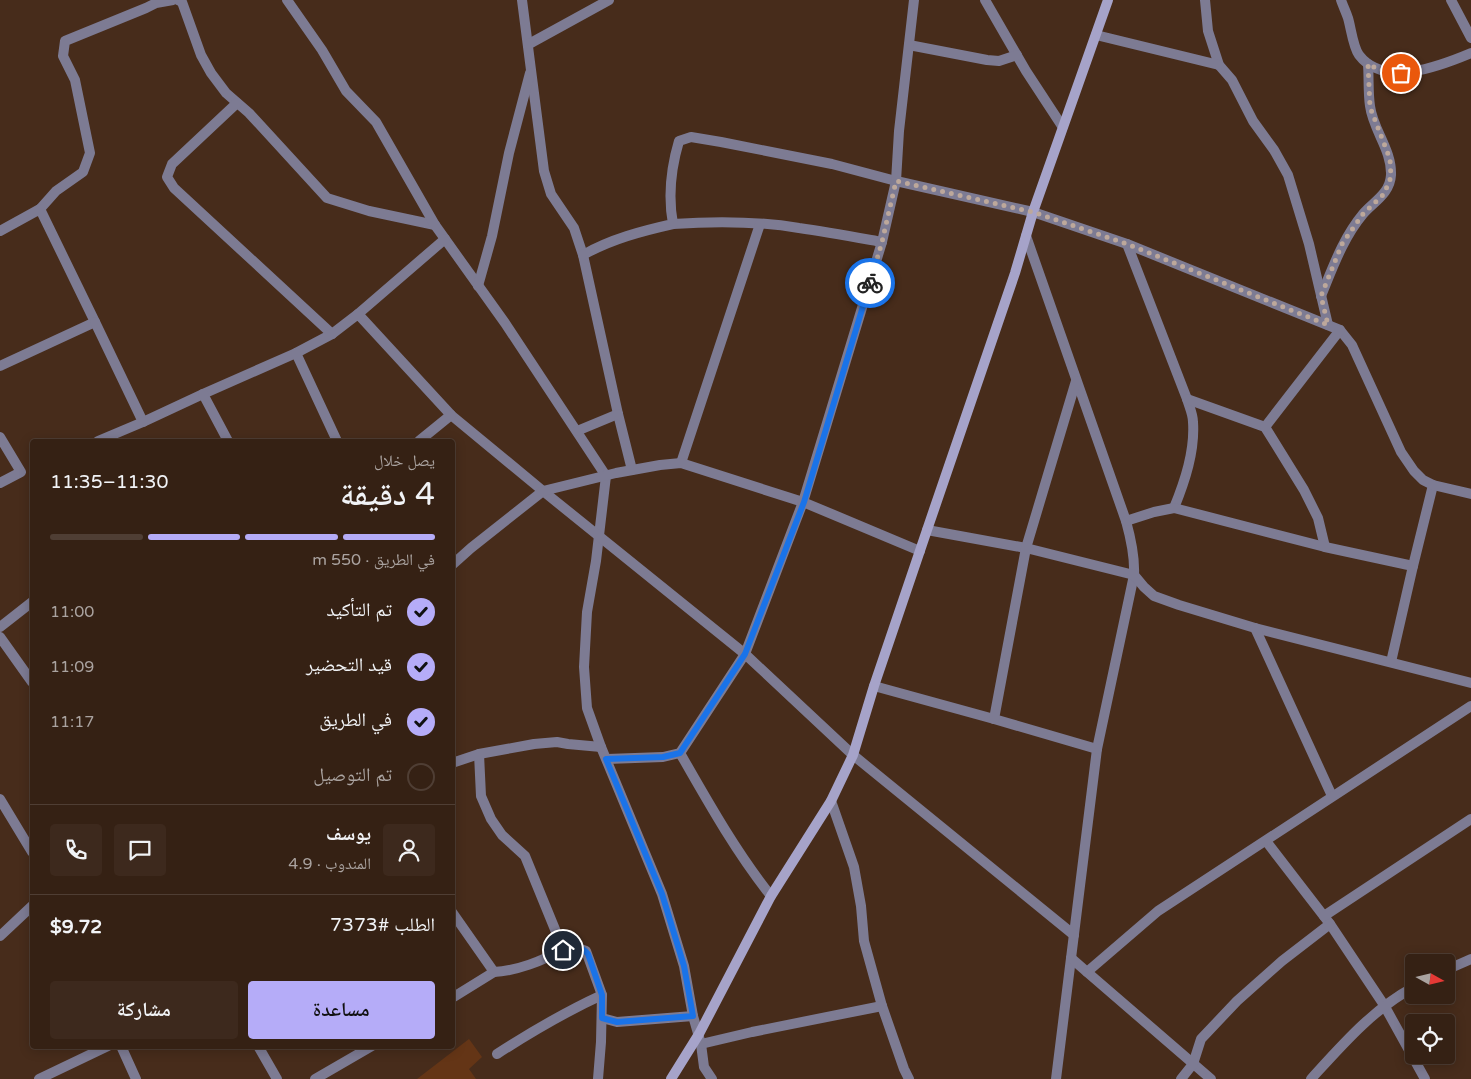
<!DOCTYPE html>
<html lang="ar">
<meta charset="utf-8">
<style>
:root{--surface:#352114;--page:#3d291d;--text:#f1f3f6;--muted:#aaa3a0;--line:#4f3e34;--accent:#b5acf8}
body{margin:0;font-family:"Varela Round","Noto Naskh Arabic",sans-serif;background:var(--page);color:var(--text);direction:rtl;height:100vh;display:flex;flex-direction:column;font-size:19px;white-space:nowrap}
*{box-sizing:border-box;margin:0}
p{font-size:16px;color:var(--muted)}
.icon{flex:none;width:28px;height:28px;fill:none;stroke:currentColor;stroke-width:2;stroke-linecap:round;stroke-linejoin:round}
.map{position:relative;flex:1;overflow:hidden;direction:ltr}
.details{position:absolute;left:30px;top:439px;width:425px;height:610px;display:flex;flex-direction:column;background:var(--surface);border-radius:5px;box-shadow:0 2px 12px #0003,0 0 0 1px var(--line);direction:rtl}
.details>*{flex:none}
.needle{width:32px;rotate:98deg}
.tools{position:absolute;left:1405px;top:954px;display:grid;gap:10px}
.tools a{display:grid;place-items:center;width:50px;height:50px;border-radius:5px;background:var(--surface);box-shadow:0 2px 12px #0003,0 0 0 1px var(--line);font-size:25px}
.pin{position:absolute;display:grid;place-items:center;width:42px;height:42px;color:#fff;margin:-21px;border:2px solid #fff;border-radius:50%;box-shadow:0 1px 5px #0007}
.courier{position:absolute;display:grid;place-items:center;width:50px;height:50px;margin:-25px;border:4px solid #1a73e8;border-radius:50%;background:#fff;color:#222;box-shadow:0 1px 6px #0007}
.head em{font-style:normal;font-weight:600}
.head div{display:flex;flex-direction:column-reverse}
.head{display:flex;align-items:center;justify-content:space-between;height:85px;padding:0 20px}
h1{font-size:32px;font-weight:600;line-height:38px}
.bar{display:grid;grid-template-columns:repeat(4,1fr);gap:8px 5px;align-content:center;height:60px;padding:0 20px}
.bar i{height:6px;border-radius:4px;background:var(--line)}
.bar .selected{background:var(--accent)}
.bar p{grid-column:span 4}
.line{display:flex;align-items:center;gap:12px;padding:0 20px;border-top:1px solid var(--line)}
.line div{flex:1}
.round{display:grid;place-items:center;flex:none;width:52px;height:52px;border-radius:5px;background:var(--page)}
ol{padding:0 20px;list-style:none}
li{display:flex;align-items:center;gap:15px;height:55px}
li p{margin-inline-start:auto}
li .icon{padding:5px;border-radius:50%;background:var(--accent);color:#111;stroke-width:4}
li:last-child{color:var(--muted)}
li i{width:28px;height:28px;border:2px solid var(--line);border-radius:50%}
.primary-button{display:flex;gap:10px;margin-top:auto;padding:10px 20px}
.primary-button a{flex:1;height:58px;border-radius:5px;background:var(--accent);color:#111;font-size:20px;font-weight:600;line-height:58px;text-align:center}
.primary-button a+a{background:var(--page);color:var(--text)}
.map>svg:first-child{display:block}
.green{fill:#643516}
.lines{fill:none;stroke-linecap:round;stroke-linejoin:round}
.street{stroke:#7d7b93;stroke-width:10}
.secondary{stroke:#a6a3c9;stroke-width:10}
.done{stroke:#bda89b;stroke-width:5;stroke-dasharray:0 9}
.route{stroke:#1a73e8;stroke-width:6}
</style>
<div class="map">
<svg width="1471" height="1079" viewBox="0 0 1471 1079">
<rect width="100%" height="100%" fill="#472c1b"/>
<polygon class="green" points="469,1039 482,1057 469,1069 476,1079 417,1079"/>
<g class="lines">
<g class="street">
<polyline points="178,0 182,2 201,55 211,73 226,93 249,113 327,198 369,211 435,225"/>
<polyline points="287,0 322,50 346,91 376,122 435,225 505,323 606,476 596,561 587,612 584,667 587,708 601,747 662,894 684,966 693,1016 701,1044 704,1067 712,1079"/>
<polyline points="522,0 544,171 551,194 574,228 583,255 618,414 632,470"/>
<polyline points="985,0 1026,71 1062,126"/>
<polyline points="1205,0 1208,31 1219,65 1232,80 1253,121 1274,150 1288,175 1309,244 1328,325"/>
<path d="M1341 0C1343 6 1346 12 1348 18 1351 28 1353 47 1359 55 1384 88 1440 66 1471 53"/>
<polyline points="1451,0 1471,38"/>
<polyline points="1096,35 1219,65"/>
<polyline points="529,44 609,0"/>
<polyline points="909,45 987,60 999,61 1017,55"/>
<polyline points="237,103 172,164 167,177 174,188 332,334"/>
<polyline points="40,209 56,191 83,172 90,153 75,80 63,56 65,41 146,8 156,3 173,0"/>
<path d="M673 224C715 221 757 221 799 228 827 232 854 237 882 242"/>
<polyline points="0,231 40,209 95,322 0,366"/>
<path d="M1026 236 1126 521C1131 539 1135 556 1134 575L1097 749 1056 1079"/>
<path d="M1127 244 1187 399C1189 406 1193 414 1193 422 1195 451 1185 481 1174 508"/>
<path d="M583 255C611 239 642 231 673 224 668 197 671 168 679 141L691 137 721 142 832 164 896 181 1033 212 1127 244 1340 330 1352 345 1401 452 1414 471 1423 480 1433 485 1413 566"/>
<polyline points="478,286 492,236 509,153 530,73"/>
<path d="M1321 296C1333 267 1343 238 1363 214 1373 202 1390 194 1391 175 1392 150 1373 130 1370 106 1368 93 1369 78 1368 64"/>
<polyline points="358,314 445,239"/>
<polyline points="95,322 143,422 203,394 296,353 332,334 358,314 451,415 543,491 745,654 853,755 1074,935"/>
<polyline points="296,353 337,441"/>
<polyline points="203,394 228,441"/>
<polyline points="1187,399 1265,427 1304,490 1318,518 1325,547"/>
<polyline points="1265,427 1340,330"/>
<polyline points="577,431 618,414"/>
<polyline points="0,437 21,472 0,483"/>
<polyline points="98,441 143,422"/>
<polyline points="419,441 451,415"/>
<polyline points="681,463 760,224"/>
<polyline points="1433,485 1471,494"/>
<polyline points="1126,521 1154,512 1174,508 1325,547 1413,566 1391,662"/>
<polyline points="927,530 1026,548 1134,575 1144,587 1154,596 1179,605 1255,628 1471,683"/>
<polyline points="452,565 471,548 543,491 616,473 660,465 681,463 803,502 920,551"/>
<polyline points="0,627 32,602"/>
<polyline points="1255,628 1332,796"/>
<polyline points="0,637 32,682"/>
<polyline points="874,686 994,719 1097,749"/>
<polyline points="994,719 1026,548 1076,381"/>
<path d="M680 753C708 802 736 852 771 896"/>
<polyline points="479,754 481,796 491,819 502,835 525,856 563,949 575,947 586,951 602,995"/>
<polyline points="607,759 663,757 680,753 745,654 803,502 882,242 896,181 899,131 914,0"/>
<polyline points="452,763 479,754 534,744 557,742 568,744 601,747"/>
<polyline points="0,799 32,852"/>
<polyline points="831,801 854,867 861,906 864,941 882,1006 904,1069 909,1079"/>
<polyline points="1266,841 1330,924 1384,1005 1425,1079"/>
<polyline points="452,912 494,972 452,998"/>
<polyline points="1324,916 1471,819"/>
<polyline points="0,936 32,906"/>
<polyline points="1071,958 1087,972 1158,911 1471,706"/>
<polyline points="1446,970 1471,959"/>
<path d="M494 972C516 971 543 961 563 949"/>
<polyline points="1087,972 1211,1079"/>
<polyline points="602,1018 617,1022 693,1016"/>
<polyline points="701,1044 752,1032 882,1006"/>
<polyline points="121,1046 136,1079"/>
<polyline points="258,1046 277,1079"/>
<path d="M497 1054C531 1032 565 1012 602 995L601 1042 598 1079"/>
<polyline points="39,1079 108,1046"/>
<polyline points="315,1079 372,1046"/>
<polyline points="1181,1079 1193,1064 1201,1039 1237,1001 1282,961 1330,924"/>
<path d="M1311 1079C1342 1045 1373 1009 1414 987"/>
</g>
<polyline class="secondary" points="671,1079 699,1034 771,896 831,801 853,755 874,686 927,530 1015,273 1033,212 1108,0"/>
</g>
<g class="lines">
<polyline class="done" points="870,283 882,242 896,181 1033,212 1127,244 1328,325 1321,296 1342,244 1363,214 1384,194 1391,177 1390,159 1370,107 1368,64 1380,70 1401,73"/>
<path class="route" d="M563 950C572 947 581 945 588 954L602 995V1018L617 1022 693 1016 684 966 662 894 606 759 663 757 680 753 745 654 804 502 870 283"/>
</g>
</svg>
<div class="tools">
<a><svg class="needle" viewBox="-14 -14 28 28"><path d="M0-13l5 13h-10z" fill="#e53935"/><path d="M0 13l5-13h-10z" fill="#aaa3a0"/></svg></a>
<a><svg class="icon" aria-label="locate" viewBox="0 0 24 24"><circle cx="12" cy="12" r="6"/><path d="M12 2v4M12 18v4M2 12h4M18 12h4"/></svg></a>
</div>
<div class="pin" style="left:1401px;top:73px;background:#ea580c"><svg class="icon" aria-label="bag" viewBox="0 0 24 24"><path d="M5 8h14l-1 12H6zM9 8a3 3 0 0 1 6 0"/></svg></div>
<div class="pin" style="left:563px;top:950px;background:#1f2937"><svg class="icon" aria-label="home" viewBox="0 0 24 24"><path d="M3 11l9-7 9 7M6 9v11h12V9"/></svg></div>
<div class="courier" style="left:870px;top:283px"><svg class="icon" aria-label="bike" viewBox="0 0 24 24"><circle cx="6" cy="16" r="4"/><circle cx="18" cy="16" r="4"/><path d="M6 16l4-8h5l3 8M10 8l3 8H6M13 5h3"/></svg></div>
<section class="details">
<div class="head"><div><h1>4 دقيقة</h1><p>يصل خلال</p></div><em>11:30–11:35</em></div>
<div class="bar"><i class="selected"></i><i class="selected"></i><i class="selected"></i><i></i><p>في الطريق · 550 m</p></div>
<ol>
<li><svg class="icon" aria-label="check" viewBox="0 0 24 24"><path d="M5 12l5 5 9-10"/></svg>تم التأكيد<p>11:00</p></li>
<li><svg class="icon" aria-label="check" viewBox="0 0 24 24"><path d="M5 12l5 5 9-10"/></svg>قيد التحضير<p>11:09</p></li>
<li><svg class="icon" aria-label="check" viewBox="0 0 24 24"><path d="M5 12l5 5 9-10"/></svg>في الطريق<p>11:17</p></li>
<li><i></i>تم التوصيل</li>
</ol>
<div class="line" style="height:90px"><a class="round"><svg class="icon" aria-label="person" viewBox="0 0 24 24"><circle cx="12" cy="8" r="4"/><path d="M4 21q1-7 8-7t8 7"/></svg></a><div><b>يوسف</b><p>المندوب · 4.9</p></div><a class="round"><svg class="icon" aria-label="chat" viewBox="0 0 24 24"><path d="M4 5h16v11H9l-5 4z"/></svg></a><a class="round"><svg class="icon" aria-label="phone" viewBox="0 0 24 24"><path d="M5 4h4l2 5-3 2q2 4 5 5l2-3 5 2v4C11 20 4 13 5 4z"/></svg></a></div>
<div class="line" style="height:65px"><div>الطلب #7373</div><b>$9.72</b></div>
<div class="primary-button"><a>مساعدة</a><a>مشاركة</a></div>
</section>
</div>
